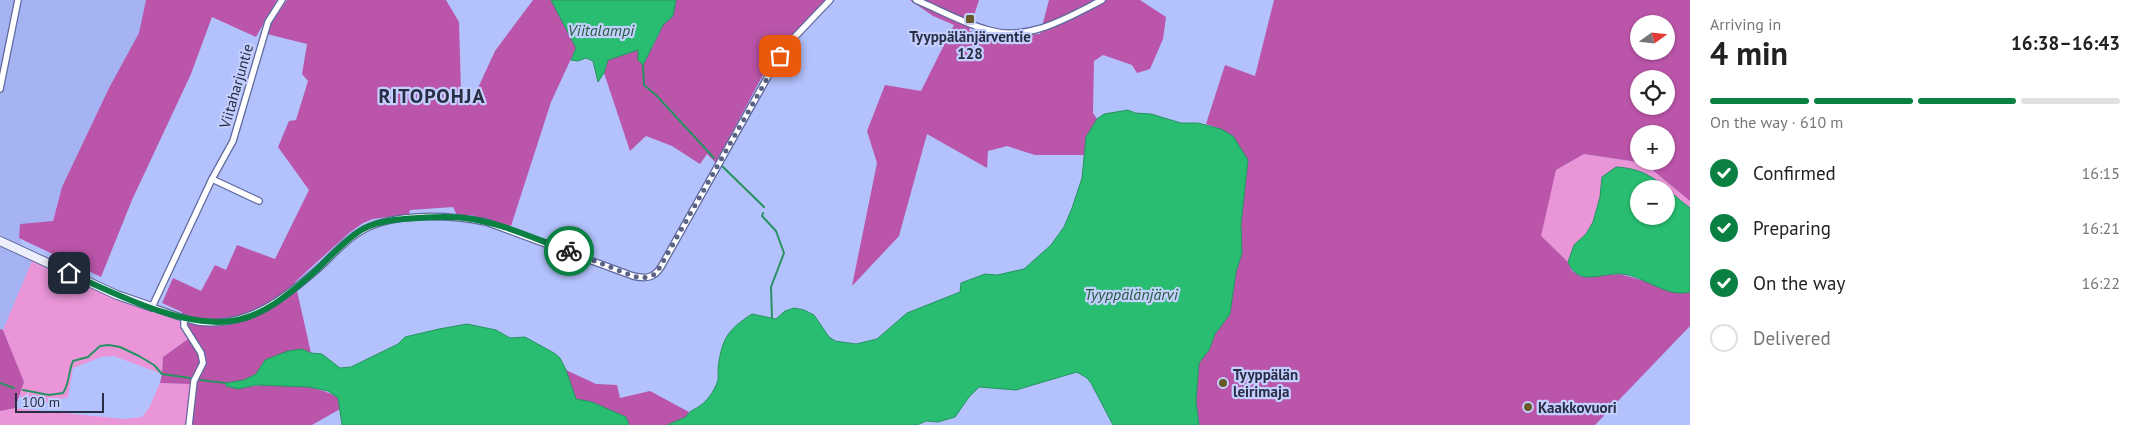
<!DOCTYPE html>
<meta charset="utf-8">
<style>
:root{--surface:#fff;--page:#f6f6f6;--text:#222;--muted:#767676;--line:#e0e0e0;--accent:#0b8043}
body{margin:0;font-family:"PT Sans",sans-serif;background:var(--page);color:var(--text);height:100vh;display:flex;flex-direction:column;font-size:19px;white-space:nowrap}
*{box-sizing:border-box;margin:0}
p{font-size:16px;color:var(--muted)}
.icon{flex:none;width:28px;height:28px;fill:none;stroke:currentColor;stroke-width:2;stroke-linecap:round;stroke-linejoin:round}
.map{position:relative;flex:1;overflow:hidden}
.side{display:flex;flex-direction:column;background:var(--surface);width:450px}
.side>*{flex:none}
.needle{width:32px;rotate:75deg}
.tools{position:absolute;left:1630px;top:15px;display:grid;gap:10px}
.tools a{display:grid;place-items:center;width:45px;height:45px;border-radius:50%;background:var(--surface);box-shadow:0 1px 4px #0004;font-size:25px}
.scale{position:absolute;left:15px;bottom:12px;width:89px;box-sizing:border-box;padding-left:5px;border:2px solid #292e45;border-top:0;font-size:14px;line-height:18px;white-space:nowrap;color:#292e45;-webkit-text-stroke:4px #c3cffe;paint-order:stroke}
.pin{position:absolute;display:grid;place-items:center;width:42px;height:42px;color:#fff;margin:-21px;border-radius:10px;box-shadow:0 2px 8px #0006}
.courier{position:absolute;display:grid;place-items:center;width:50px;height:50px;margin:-25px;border:4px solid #0b8043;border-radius:50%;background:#fff;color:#222;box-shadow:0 1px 6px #0007}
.head em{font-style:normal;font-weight:800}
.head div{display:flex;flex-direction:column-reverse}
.head{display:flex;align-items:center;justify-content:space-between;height:85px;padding:0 20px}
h1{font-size:32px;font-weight:800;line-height:38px}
.bar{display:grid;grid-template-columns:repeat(4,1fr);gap:8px 5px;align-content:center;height:60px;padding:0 20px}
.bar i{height:6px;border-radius:4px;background:var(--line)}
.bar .on{background:var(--accent)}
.bar p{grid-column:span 4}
ol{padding:0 20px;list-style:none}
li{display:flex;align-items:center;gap:15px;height:55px}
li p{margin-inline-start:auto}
li .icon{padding:5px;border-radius:50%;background:var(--accent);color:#fff;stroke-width:4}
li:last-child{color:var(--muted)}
li i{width:28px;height:28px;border:2px solid var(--line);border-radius:50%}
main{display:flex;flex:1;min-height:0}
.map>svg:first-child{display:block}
.built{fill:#a6b3f3}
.green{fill:#e995d8}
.forest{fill:#bb55a9;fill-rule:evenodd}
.water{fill:#28bd70;stroke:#289263;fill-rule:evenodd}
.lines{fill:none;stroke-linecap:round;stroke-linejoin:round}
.stream{stroke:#289263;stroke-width:2}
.street-casing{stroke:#5e699e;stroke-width:8}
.secondary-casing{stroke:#5e699e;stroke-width:10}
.street{stroke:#fff;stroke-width:5.5}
.secondary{stroke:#eceffb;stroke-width:8}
.done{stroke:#596185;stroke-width:5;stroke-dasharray:0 9}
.route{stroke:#0b8043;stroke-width:6}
.poi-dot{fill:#685a27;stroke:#c3cffe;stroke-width:2}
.labels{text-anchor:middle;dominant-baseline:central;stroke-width:4.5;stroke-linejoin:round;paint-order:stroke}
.poi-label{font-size:15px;font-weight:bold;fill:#292e45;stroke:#c3cffe;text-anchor:start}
.street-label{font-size:15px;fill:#292e45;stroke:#c3cffe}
.water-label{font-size:16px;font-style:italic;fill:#275c3c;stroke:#c3cffe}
.district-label{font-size:20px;font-weight:bold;letter-spacing:1px;fill:#292e45;stroke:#c3cffe}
</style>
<main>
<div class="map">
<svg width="1690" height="425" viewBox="0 0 1690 425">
<rect width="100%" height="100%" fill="#b3c1fc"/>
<polygon class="built" points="0,0 146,0 140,33 109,88 62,187 52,222 20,225 19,238 32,261 3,330 0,329"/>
<g class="green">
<polygon points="1584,154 1644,163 1690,201 1690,208 1651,176 1602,177 1600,197 1593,222 1586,234 1574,245 1568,262 1540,236 1556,170"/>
<polygon points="32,261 116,299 181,320 182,328 188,339 163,357 162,374 114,356 101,357 73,368 68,397 44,403 19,396 24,382 3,330"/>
<polygon points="160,383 191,384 186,425 0,425 0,411 15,408 123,419 142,417 149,408"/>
</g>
<g class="forest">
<polygon points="146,0 277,0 256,37 212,17 191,74 132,200 101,277 19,238 20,224 53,221 62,187 109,88 139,33"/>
<path d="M287 0H446L459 22 461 93 471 103 495 51 533 0H551L576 48 551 102 511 226 471 215H457L453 207 410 210 409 214 373 219 363 223 349 233 295 282 311 353 302 349 265 360 256 374 244 380 238 389C265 382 314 382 338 398L340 409 312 425H186L191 384 160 383 162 374 163 357 188 339 182 328V312L162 303 173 278 201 291 215 265 226 270 237 245 275 259 309 190 278 147 289 121 296 120 308 81 302 74 307 44 267 34 271 24Z"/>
<polygon points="676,0 826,0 774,54 716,163 707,154 700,164 672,146 646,136 630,151 604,73 608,60 638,49 638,60 652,48 663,25 673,16"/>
<polygon points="910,0 979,0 969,31 1004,36 1040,34 1049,0 1140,0 1166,17 1163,39 1150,69 1137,73 1132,65 1103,55 1094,61 1093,113 1097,119 1086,137 1084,155 1035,155 1007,146 988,151 987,168 927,134 899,236 852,286 877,163 867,131 885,85 921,91 954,25 933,16"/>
<path d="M1274 0H1690V201L1644 163 1584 154 1556 170 1541 236 1568 262 1572 271 1582 277 1620 274 1686 293 1690 292V326L1595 425H1199L1196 401 1199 363 1209 350 1215 334 1230 314 1236 272 1242 253 1241 224 1248 160 1221 129 1206 124 1225 65 1255 76ZM1639 24H1666V51H1639ZM1639 79H1666V106H1639ZM1639 134H1666V161H1639Z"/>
<polygon points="0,329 3,330 24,382 15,408 0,411"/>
<polygon points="566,370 596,384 617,385 620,398 650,391 689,412 686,417 667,425 629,425 626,417 592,402 576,399"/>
</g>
<g class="water">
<polygon points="551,0 676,0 673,16 663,25 643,65 638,60 638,50 608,60 604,73 598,82 593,61 586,58 578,61 571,60 576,48"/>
<path d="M1128 110 1135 113 1151 114 1181 123H1198L1221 129 1233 136 1248 160 1241 224 1242 253 1236 272 1230 314 1215 334 1209 350 1199 363 1196 401 1199 425H1113L1091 383 1087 378 1077 372 1016 390 979 387 969 397 955 417 938 422 926 421 917 425H667L686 417C689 410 695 410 701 405 707 401 714 391 717 383 719 379 718 373 718 368 722 339 727 330 752 314L776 319 785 311 794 308 804 310 814 315 829 337 835 341 856 344 877 339 907 313 960 292 961 283 985 274 997 275 1024 269 1051 245 1064 227 1072 208 1082 178 1086 137 1097 119 1104 114Z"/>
<path d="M1616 167C1653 169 1662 187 1690 208V292C1667 298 1645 277 1623 274 1601 272 1579 288 1568 262L1574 245 1586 234 1593 222 1600 197 1602 177ZM1639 189H1666V216H1639Z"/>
<polygon points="467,324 496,330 510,338 525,337 554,353 560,358 566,370 576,399 592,402 626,417 629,425 342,425 338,398 328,391 309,387 256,385 238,389 226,386 226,383 244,380 256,374 265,360 288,351 302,349 311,353 322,354 340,368 351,367 398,344 405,337 439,329"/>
</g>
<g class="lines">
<g class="stream">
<polyline points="643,65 644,85 656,95 714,158"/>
<polyline points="722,166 764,207"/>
<polyline points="763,213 762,216 776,231 784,253 771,287 772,318"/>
<polyline points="200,380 226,383"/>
<polyline points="0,383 14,388"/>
<path d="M23 390 49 395 63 393C70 383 68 372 73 361L88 357 100 346 109 345 120 347 139 356 154 365 162 374 190 378"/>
</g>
<g class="street-casing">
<g id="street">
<path d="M282 0 268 22 233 141 212 179 152 307C167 312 183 319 199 322 248 328 285 298 320 267 334 254 346 239 363 230 395 212 451 215 486 222L633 276C646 279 654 278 661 267L780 55 788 44 830 0"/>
<path d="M916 0C940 10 963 23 988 30 1028 42 1067 18 1102 0"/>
<polyline points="0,89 18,0"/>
<polyline points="212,179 259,201"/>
<polyline points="184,318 184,326 201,353 203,363 194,381 189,425"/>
</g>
</g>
<g class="secondary-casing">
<polyline id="secondary" points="0,241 117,295 152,307"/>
</g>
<use href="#street" class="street"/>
<use href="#secondary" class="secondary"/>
</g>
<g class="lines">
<polyline class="done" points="569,251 633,276 643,278 656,274 780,56"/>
<path class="route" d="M69 273C114 293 181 328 231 321 263 317 289 294 312 274 329 259 344 240 363 229 380 220 400 219 419 218 433 217 449 216 464 218 500 222 535 239 569 251"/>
</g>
<g class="poi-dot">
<rect x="965" y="14" width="10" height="10" rx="2.5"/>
<circle cx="1223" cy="383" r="5"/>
<circle cx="1528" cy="407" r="5"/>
</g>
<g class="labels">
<g class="poi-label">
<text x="970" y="36" text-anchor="middle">Tyyppälänjärventie<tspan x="970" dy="17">128</tspan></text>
<text x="1233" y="374">Tyyppälän<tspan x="1233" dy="17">leirimaja</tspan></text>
<text x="1538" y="407">Kaakkovuori</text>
</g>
<g class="street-label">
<text transform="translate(236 86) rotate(-74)">Viitaharjuntie</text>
</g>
<g class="water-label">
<text x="601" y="30">Viitalampi</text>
<text x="1131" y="294">Tyyppälänjärvi</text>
</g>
<g class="district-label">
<text x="432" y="96">RITOPOHJA</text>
</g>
</g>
</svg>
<div class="tools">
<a><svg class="needle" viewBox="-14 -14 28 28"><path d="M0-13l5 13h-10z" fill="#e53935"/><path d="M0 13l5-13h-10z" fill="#767676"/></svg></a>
<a><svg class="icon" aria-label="locate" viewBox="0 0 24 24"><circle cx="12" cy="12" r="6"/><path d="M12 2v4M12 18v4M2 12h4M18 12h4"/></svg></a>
<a>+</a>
<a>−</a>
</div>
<div class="scale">100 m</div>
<div class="pin" style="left:780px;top:56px;background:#ea580c"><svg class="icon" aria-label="bag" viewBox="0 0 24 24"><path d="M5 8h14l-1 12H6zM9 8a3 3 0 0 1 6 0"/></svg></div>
<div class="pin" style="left:69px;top:273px;background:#1f2937"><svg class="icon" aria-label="home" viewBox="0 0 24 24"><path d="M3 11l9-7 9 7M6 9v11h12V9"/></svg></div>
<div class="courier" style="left:569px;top:251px"><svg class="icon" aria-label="bike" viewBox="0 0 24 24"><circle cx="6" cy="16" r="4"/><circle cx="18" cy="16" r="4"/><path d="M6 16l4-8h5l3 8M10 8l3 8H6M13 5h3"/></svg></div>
</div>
<section class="side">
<div class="head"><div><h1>4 min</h1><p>Arriving in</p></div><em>16:38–16:43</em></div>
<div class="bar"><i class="on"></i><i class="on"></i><i class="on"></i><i></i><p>On the way · 610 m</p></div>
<ol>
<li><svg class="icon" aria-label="check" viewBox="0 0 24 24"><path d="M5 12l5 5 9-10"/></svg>Confirmed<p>16:15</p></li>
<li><svg class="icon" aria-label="check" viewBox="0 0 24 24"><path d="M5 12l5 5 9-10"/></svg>Preparing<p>16:21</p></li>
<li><svg class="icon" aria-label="check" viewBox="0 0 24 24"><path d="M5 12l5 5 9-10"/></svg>On the way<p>16:22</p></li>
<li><i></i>Delivered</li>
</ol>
</section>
</main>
